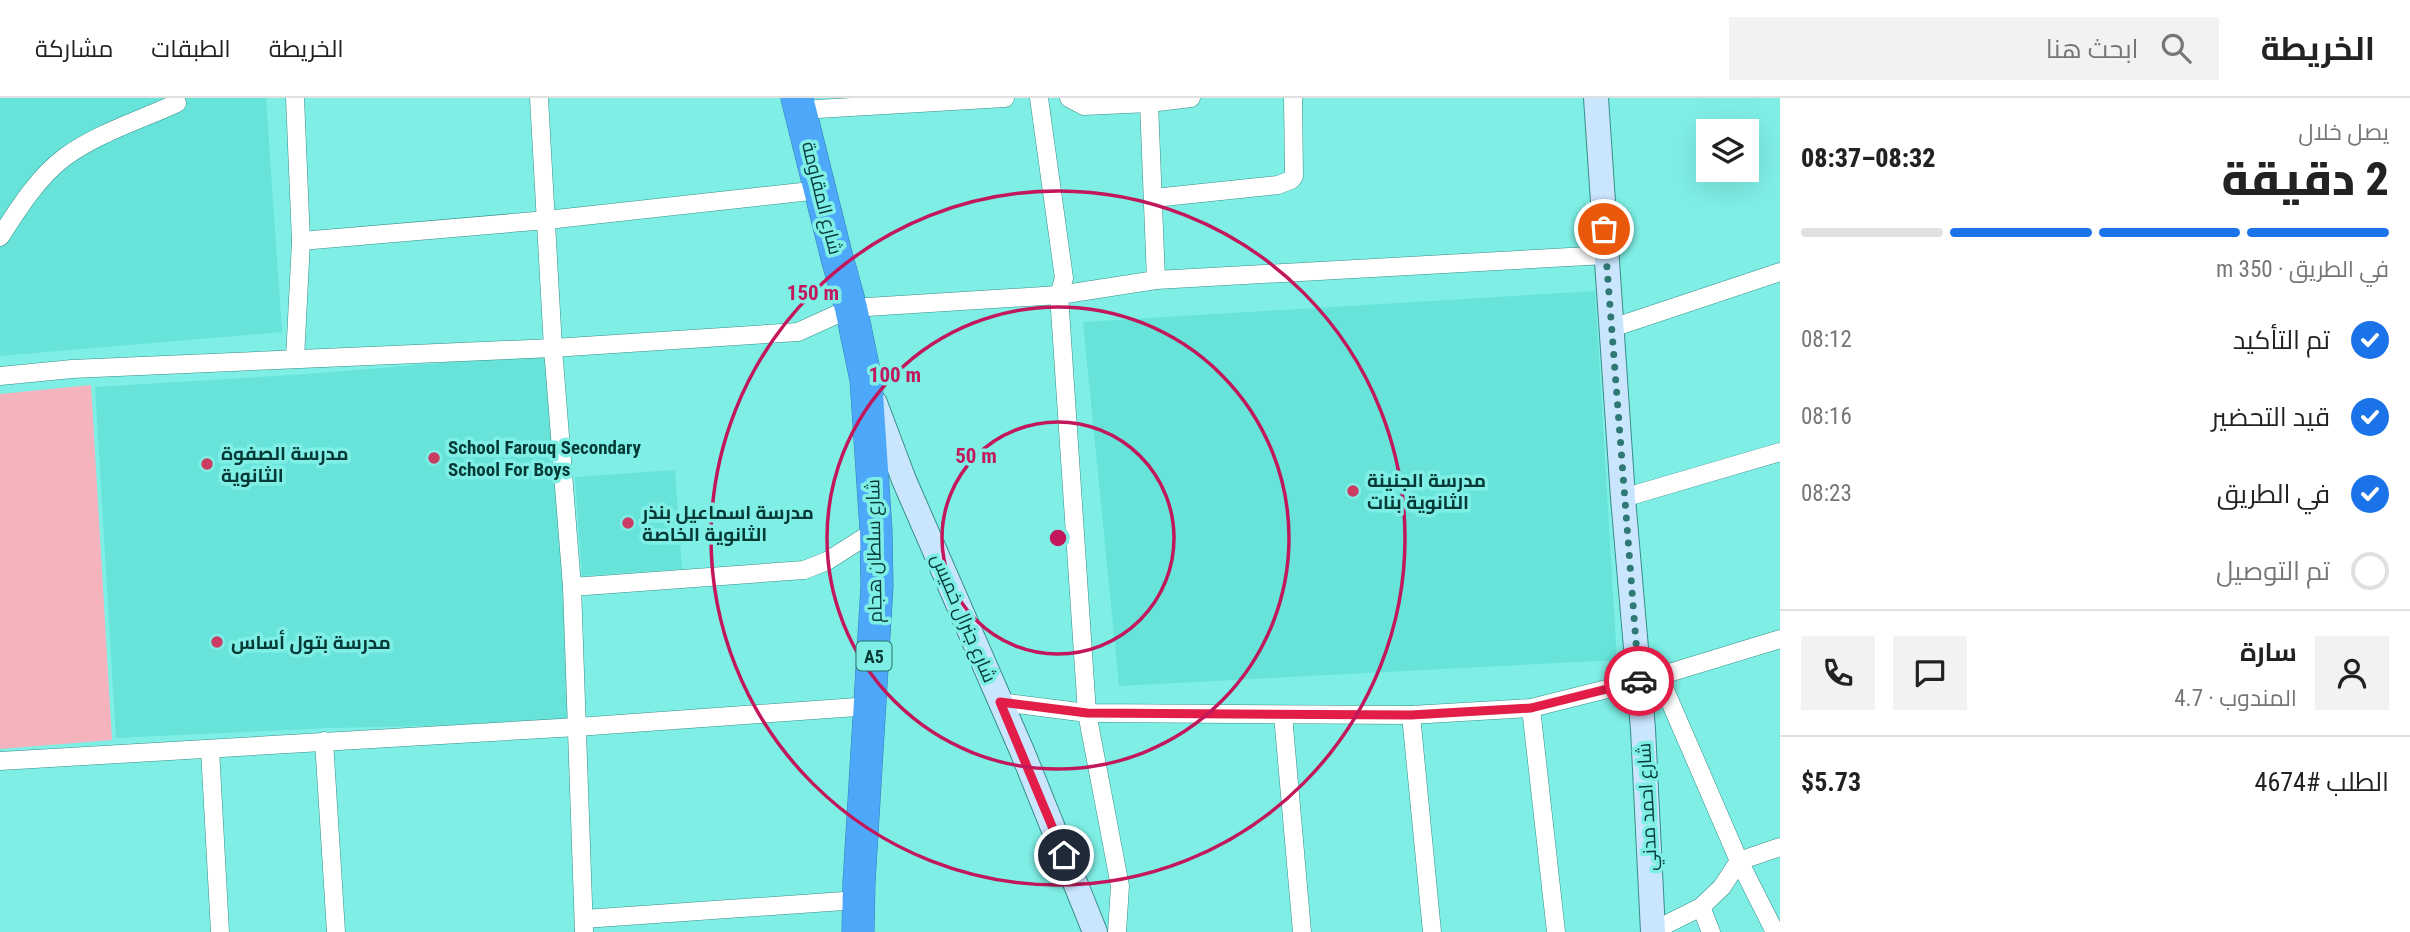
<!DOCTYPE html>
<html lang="ar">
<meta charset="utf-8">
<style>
:root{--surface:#fff;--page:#f2f2f2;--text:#222;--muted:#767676;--line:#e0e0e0;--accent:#1a73e8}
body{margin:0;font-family:"Roboto Condensed",Cairo,sans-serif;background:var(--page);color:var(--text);direction:rtl;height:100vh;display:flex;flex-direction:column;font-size:26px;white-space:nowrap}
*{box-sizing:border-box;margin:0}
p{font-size:23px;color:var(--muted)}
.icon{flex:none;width:38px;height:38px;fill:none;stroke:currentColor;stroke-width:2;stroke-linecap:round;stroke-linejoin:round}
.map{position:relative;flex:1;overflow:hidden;direction:ltr}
.panel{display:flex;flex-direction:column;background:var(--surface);width:630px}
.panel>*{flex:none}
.tools{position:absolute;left:1696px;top:21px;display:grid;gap:14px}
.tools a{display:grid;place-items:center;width:63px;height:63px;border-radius:0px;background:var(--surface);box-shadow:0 7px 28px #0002;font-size:35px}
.pin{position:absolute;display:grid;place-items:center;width:60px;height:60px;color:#fff;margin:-30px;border:4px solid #fff;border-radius:50%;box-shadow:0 2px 7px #0007}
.courier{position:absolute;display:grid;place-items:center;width:70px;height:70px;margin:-35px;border:5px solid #e11d48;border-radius:50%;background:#fff;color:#222;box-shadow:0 2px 9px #0007}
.head em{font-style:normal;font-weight:800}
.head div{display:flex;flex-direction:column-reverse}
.head{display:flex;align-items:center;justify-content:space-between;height:119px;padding:0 21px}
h1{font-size:46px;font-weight:800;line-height:52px}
.bar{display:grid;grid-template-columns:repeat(4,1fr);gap:10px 7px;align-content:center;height:84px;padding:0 21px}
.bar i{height:9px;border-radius:5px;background:var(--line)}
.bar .selected{background:var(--accent)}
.bar p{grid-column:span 4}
.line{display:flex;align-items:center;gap:18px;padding:0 21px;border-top:2px solid var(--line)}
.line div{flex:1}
.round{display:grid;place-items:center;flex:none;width:74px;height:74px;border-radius:0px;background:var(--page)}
ol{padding:0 21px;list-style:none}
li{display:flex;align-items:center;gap:21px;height:77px}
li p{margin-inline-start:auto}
li .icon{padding:7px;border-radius:50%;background:var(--accent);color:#fff;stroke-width:4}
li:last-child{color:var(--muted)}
li i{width:38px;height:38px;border:4px solid var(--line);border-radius:50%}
header{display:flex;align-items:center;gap:42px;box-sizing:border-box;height:98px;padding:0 35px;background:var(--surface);border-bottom:2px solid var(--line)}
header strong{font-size:33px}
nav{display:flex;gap:38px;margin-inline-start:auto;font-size:24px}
.search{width:490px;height:63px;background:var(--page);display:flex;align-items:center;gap:18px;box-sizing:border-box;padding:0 24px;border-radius:0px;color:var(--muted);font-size:26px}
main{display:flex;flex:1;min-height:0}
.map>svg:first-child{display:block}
.built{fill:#67e3da}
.green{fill:#f5b3bd}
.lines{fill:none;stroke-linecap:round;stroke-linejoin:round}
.street-casing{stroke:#378e88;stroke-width:19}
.secondary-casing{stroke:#378e88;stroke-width:26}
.highway-casing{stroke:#3481b5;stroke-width:33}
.street{stroke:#fff;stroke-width:18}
.secondary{stroke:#cae5fe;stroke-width:24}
.highway{stroke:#4ea8fa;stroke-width:32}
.done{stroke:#2f7974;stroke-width:7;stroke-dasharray:0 12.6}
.route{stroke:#e11d48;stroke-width:9}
.ring{fill:none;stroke:#c2185b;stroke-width:3.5}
.poi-dot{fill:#cb3c63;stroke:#7fefe6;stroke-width:2.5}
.labels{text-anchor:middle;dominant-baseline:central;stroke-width:7;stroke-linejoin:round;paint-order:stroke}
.shield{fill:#7fefe6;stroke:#29706b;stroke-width:2}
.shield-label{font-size:18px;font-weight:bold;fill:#043936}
.street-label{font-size:19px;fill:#043936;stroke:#7fefe6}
.poi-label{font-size:19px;font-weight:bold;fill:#043936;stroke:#7fefe6;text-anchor:start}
.centre{fill:#c2185b;stroke:#7fefe6;stroke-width:3.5}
.ring-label{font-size:21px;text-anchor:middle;font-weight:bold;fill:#c2185b;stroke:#7fefe6;stroke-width:7;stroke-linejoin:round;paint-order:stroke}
</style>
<header>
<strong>الخريطة</strong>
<div class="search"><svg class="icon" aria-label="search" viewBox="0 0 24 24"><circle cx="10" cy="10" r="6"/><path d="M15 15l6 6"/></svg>ابحث هنا</div>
<nav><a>الخريطة</a><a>الطبقات</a><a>مشاركة</a></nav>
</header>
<main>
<section class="panel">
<div class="head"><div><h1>2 دقيقة</h1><p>يصل خلال</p></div><em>08:32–08:37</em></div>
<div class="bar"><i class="selected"></i><i class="selected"></i><i class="selected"></i><i></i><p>في الطريق · 350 m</p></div>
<ol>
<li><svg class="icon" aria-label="check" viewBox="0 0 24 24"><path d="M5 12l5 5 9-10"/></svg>تم التأكيد<p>08:12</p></li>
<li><svg class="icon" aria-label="check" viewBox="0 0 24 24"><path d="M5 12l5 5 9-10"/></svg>قيد التحضير<p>08:16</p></li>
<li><svg class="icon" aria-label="check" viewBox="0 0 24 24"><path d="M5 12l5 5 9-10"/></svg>في الطريق<p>08:23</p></li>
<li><i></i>تم التوصيل</li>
</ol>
<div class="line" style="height:126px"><a class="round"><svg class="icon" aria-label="person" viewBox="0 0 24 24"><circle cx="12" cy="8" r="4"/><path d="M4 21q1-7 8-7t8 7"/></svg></a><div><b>سارة</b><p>المندوب · 4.7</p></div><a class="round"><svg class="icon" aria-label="chat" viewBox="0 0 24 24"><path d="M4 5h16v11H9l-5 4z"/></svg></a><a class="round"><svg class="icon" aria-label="phone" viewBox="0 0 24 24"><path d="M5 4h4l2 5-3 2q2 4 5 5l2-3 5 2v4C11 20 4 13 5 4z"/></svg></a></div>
<div class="line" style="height:91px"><div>الطلب #4674</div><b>$5.73</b></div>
</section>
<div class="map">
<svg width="1780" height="834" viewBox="0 0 1780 834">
<rect width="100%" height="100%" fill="#7fefe6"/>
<g class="built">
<polygon points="0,0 266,0 282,234 0,258"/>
<polygon points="1595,193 1617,562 1119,588 1083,224"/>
<polygon points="549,256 570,625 329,630 116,640 95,289 307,276"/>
<polygon points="675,372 682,471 582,478 575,379"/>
</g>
<polygon class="green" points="91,287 112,642 0,651 0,296"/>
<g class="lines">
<g class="street-casing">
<g id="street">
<polyline points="295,0 301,143 295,261"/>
<polyline points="539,0 553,250 572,489 584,834"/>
<polyline points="1039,0 1064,180 1059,197 1087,615 1120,788 1117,834"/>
<polyline points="1069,0 1084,8 1149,5 1191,0"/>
<polyline points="1149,5 1156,182"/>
<polyline points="800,12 1005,0"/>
<polyline points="1154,100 1278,87 1291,82 1294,78 1293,0"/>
<path d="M0 139C18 111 38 79 65 59 98 35 140 22 177 5"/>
<polyline points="301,143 547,122 820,92"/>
<polyline points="1612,230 1780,174"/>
<polyline points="0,278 72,271 553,250 798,234 851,210 1059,197 1156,182 1606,157"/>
<polyline points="1623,400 1780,354"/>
<polyline points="572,489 804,472 827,463 876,432"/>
<polyline points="1659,578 1739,763 1775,834"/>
<polyline points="1000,604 1087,615 1411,617 1531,610 1659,578 1780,541"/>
<polyline points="1531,610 1556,834"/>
<polyline points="1283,617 1302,834"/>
<polyline points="1411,617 1432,834"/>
<polyline points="324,643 336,834"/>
<polyline points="210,651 220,834"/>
<polyline points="0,663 577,629 871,608"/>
<polyline points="1701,809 1711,834"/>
<polyline points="584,821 858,802"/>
<polyline points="1653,833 1701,809 1722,789 1739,763 1780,749"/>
</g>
</g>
<g class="secondary-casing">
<g id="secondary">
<polyline points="1596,0 1623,400 1643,631 1653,834"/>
<polyline points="875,305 904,382 1022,653 1095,834"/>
</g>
</g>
<g class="highway-casing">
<polyline id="highway" points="797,0 836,156 851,210 866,282 876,432 877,488 859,785 858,834"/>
</g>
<use href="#street" class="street"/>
<use href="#secondary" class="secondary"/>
<use href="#highway" class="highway"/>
</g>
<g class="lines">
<polyline class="done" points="1604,131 1639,583"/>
<polyline class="route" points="1064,757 1000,604 1087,615 1411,617 1531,610 1639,583"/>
</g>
<g class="ring">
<circle cx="1058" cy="440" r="116"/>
<circle cx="1058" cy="440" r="231"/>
<circle cx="1058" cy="440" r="347"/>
</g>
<g class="poi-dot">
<circle cx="434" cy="360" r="7"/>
<circle cx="207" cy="366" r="7"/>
<circle cx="1353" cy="393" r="7"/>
<circle cx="628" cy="425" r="7"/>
<circle cx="217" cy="544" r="7"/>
</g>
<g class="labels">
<rect class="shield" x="856.5" y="543.5" width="35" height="29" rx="5"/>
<g class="shield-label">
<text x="874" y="558">A5</text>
</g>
<g class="street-label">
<text transform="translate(822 100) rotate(76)">شارع المقاومة</text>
<text transform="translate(874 453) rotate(-91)">شارع سلطان هجام</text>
<text transform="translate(964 520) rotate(67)">شارع جنرال خميس</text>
<text transform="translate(1647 709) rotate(-93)">شارع احمد مدني</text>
</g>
<g class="poi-label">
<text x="448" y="349">School Farouq Secondary<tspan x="448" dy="22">School For Boys</tspan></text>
<text x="221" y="355">مدرسة الصفوة<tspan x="221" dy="22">الثانوية</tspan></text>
<text x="1367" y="382">مدرسة الجنينة<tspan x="1367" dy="22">الثانوية بنات</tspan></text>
<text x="642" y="414">مدرسة اسماعيل بنذر<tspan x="642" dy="22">الثانوية الخاصة</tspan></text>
<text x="231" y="544">مدرسة بتول أساس</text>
</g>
</g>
<circle cx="1058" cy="440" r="10" class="centre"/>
<g class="ring-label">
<text x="813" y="202">150 m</text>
<text x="895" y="284">100 m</text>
<text x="976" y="365">50 m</text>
</g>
</svg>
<div class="tools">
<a><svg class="icon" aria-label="layers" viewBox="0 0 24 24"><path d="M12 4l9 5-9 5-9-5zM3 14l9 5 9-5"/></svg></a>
</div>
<div class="pin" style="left:1604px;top:131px;background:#ea580c"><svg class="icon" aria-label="bag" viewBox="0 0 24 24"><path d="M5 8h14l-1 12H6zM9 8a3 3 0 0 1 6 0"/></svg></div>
<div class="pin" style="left:1064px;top:757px;background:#1f2937"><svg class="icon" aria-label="home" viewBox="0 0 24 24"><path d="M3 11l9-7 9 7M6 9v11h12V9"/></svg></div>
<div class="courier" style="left:1639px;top:583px"><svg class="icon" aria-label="car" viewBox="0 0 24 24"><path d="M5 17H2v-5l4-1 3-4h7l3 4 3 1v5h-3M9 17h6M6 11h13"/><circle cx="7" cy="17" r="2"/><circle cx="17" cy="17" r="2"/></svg></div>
</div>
</main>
